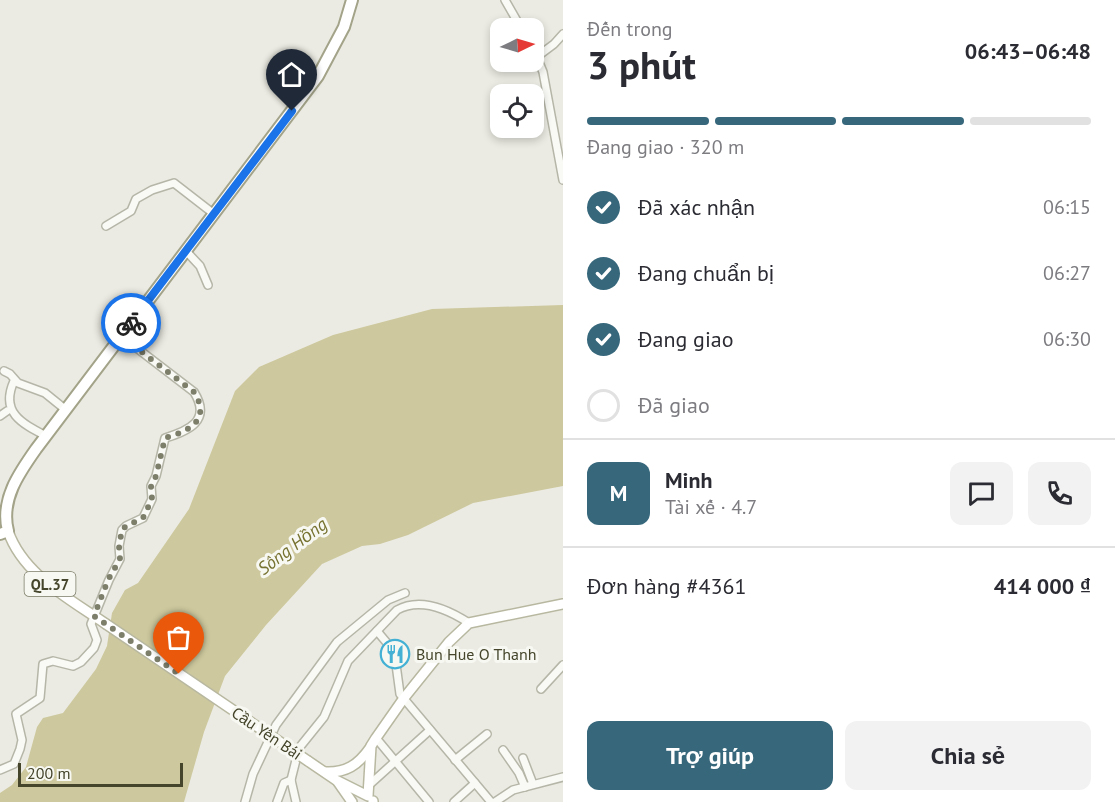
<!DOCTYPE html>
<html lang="vi">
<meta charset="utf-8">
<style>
:root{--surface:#fff;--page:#f2f2f3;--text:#2b2b33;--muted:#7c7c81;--line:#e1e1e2;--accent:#36677b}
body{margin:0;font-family:"PT Sans",sans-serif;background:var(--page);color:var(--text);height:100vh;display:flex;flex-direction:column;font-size:22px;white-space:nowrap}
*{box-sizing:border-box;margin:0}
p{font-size:20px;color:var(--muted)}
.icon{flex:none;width:33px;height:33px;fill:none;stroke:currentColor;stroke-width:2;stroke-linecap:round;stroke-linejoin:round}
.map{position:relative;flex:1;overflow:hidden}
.drawer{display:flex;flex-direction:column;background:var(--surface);width:552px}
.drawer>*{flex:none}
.needle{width:39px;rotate:85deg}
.fabs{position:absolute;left:490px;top:18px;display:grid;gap:12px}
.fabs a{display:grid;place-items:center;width:54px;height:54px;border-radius:12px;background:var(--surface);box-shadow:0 3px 9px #0003;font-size:30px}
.scale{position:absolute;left:18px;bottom:15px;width:165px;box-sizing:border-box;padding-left:6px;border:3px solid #44452a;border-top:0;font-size:16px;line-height:21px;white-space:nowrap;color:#44452a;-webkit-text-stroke:4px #f8f8f3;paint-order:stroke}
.pin{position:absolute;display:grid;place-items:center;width:51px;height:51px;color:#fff;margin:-62px -26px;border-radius:50% 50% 50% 0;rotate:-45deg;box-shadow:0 0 6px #0007}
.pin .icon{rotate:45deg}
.courier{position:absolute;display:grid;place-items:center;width:60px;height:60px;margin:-30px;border:4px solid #1a73e8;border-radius:50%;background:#fff;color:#222;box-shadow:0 2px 8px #0007}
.headline em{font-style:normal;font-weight:600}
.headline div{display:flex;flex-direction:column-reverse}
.headline{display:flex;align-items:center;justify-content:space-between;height:102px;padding:0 24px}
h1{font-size:39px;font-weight:600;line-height:45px}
.bar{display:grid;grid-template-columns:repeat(4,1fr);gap:9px 6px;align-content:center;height:72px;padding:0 24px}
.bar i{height:8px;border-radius:4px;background:var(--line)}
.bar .current{background:var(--accent)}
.bar p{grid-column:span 4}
.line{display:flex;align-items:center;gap:15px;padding:0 24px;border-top:2px solid var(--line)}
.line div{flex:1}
.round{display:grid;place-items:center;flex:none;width:63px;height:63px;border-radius:12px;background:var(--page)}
ol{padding:0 24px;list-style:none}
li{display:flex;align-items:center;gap:18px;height:66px}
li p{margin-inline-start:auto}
li .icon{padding:6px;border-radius:50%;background:var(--accent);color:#fff;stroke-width:4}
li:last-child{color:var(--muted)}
li i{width:33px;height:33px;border:3px solid var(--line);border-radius:50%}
.cta{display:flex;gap:12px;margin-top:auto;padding:12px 24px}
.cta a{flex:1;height:69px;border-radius:12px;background:var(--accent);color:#fff;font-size:24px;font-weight:600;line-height:69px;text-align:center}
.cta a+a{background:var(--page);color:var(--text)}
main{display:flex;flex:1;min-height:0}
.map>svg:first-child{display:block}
.water{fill:#cdc89d}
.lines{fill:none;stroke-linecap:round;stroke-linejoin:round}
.minor-casing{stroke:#b6b6a8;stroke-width:10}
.major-casing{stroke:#b8b8a1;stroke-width:12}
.highway-casing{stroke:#a3a389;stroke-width:14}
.minor{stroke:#f9f9f6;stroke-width:7}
.major{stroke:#fff;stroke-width:9}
.highway{stroke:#fff;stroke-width:10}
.major-bridge-casing{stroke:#b8b8a1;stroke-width:12;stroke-linecap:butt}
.major-bridge{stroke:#fff;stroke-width:9}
.done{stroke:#7e7f6b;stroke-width:6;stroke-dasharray:0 10.8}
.route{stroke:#1a73e8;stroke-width:8}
.labels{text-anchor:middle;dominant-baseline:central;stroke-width:6;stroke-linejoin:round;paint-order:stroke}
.shield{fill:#f8f8f3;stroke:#7a7b66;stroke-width:1.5}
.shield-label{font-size:15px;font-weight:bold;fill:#44452a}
.poi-label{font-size:16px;fill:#44452a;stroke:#f8f8f3;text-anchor:start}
.street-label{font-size:16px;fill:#44452a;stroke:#f8f8f3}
.water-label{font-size:18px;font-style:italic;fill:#767230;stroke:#f8f8f3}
</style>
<main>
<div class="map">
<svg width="563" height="802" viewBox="0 0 563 802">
<rect width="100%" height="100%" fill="#ebebe3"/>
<polygon class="water" points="563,305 563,486 473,503 408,535 380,544 362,546 322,564 266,625 225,676 204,732 184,802 0,802 0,793 12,785 26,767 37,727 43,718 63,713 96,669 107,646 112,613 125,590 138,583 189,509 235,391 259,367 333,335 432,309"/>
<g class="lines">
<g class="minor-casing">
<g id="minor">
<polyline points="505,0 521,28"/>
<polyline points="534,50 543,72 563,180"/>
<polyline points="538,56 554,44 563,34"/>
<polyline points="106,226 131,211 136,199 152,190 174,183 214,214"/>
<polyline points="186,251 200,266 208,285"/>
<polyline points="4,371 10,374 18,383 45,393 66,410"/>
<path d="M14 381C0 412 21 423 46 436"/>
<polyline points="0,416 7,411"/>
<polyline points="377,631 392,649 395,657 400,694 491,802"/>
<polyline points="541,689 563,665"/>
<polyline points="376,738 429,802"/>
<polyline points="503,750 519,773 525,787"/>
<polyline points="523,758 533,784"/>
<polyline points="455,760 487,734"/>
<path d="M0 770 14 764 20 749 22 740 16 714 40 698 43 664 53 661 73 666 81 662 94 648 97 640 91 624 109 580 120 559 119 546 122 530 126 526 143 518 152 499 151 486 156 476 165 438C188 431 212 421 194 392L121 336"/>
<polyline points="368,786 430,730"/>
<polyline points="245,802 253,774 276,725 337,642 388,600 405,593"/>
<polyline points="277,802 284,783 291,780"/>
<path d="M296 802 291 780 299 748 324 717 348 661 397 610C420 597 449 610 469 623"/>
<polyline points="454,802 475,783"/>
<polyline points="495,802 513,790 563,777"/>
</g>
</g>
<g class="major-casing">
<g id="major">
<path d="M8 531C23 575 70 599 106 624"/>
<polyline points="308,761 336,780 368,796 371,746 376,738 404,698 449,642 469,623 563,604"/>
<path d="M325 772C346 773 358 765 370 748"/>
<polyline points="338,782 352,802"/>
<polyline points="373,801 373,802"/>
</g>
</g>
<g class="highway-casing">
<path id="highway" d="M0 534 8 531C0 500 19 473 36 449L318 76 344 27 352 0"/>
</g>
<use href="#minor" class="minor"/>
<use href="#major" class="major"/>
<use href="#highway" class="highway"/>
<g class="major-bridge-casing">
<polyline id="major-bridge" points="106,624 308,761"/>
</g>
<use href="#major-bridge" class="major-bridge"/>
</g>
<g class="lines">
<path class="done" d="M131 323 121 336 194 392C212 421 188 431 165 438L156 476 151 486 152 499 143 518 126 526 122 530 119 546 120 559 108 580 94 616 179 674"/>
<polyline class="route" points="131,323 292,111"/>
</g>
<defs>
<g id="restaurant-ring" transform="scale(1.5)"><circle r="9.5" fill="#f8f8f3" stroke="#44b1d4" stroke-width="1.5"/><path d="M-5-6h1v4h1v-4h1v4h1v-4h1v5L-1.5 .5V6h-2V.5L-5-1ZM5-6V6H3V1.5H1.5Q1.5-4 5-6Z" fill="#44b1d4"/></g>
</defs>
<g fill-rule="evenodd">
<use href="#restaurant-ring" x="395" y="654"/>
</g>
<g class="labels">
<rect class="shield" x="24.5" y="572" width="51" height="24" rx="4.5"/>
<g class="shield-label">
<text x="50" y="584">QL.37</text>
</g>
<g class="poi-label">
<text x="416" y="654">Bun Hue O Thanh</text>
</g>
<g class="street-label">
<text transform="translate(267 733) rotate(34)">Cầu Yên Bái</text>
</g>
<g class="water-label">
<text transform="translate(292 546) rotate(-37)">Sông Hồng</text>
</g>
</g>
</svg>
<div class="fabs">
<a><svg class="needle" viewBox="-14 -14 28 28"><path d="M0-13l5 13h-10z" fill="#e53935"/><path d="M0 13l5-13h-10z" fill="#7c7c81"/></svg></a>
<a><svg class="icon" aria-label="locate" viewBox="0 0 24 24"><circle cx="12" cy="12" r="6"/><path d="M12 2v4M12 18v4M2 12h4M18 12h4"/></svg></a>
</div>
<div class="scale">200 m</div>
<div class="pin" style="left:179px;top:674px;background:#ea580c"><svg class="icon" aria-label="bag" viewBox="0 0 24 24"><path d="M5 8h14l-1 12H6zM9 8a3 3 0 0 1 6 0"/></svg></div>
<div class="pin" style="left:292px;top:111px;background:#1f2937"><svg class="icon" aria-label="home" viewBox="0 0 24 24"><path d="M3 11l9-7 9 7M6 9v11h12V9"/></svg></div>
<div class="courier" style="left:131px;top:323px"><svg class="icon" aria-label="bike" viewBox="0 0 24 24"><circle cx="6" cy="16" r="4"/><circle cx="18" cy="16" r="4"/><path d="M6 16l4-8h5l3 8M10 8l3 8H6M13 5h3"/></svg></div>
</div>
<section class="drawer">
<div class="headline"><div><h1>3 phút</h1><p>Đến trong</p></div><em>06:43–06:48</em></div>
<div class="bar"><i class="current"></i><i class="current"></i><i class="current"></i><i></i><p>Đang giao · 320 m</p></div>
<ol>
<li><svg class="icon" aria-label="check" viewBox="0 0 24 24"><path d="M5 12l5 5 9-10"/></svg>Đã xác nhận<p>06:15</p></li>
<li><svg class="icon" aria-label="check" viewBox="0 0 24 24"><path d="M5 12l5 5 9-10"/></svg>Đang chuẩn bị<p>06:27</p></li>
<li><svg class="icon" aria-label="check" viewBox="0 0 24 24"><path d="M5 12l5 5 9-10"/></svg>Đang giao<p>06:30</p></li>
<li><i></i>Đã giao</li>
</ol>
<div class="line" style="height:108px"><b class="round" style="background:var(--accent);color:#fff">M</b><div><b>Minh</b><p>Tài xế · 4.7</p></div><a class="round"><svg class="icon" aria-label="chat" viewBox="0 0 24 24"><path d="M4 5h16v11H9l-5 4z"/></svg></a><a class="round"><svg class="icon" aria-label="phone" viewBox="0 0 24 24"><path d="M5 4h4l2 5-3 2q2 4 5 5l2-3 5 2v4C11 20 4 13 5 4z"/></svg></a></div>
<div class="line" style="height:78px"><div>Đơn hàng #4361</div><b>414 000 ₫</b></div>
<div class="cta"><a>Trợ giúp</a><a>Chia sẻ</a></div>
</section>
</main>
